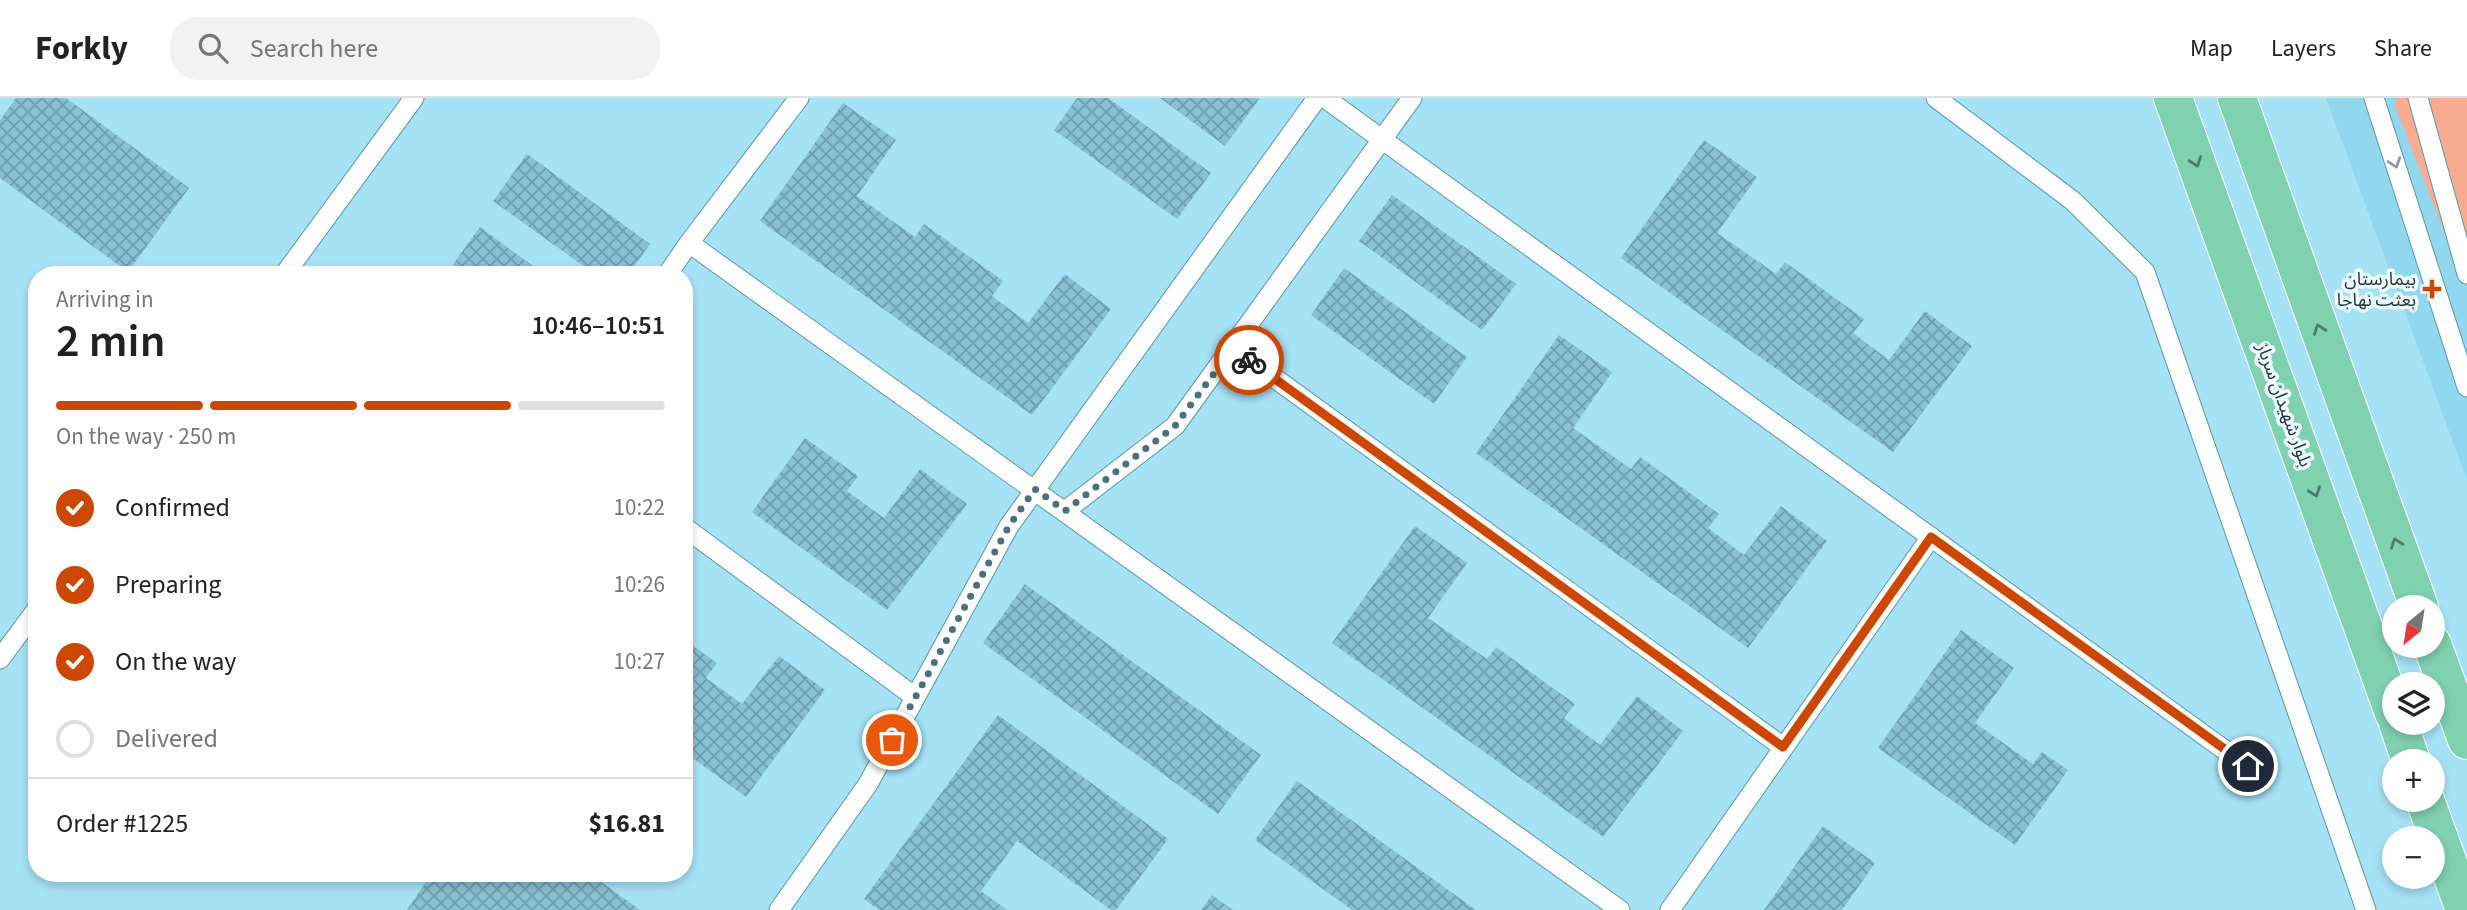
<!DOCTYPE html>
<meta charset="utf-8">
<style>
:root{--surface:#fff;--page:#f2f2f2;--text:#222;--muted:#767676;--line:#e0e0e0;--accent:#cc4700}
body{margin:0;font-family:"Source Sans 3","Noto Sans Arabic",sans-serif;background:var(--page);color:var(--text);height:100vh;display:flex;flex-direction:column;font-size:26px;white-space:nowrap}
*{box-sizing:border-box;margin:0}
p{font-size:23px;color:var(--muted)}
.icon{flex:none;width:38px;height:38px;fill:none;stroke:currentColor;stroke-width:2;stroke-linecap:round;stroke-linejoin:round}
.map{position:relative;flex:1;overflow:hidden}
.sheet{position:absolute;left:28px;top:168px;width:665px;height:616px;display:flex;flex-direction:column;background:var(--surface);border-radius:28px;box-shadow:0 4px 10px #0003}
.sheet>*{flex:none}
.needle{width:46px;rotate:210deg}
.buttons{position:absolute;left:2382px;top:497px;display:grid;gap:14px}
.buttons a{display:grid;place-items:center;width:63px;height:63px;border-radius:50%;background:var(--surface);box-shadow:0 4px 10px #0003;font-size:35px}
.pin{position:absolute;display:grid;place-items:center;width:60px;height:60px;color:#fff;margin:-30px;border:4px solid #fff;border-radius:50%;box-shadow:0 2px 7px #0007}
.courier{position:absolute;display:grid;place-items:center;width:70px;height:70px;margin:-35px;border:5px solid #cc4700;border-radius:50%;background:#fff;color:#222;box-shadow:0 2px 9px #0007}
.head em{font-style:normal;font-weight:600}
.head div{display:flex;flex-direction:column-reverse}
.head{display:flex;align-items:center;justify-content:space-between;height:119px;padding:0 28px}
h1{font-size:46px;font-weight:600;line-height:52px}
.bar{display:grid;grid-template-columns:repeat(4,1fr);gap:10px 7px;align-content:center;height:84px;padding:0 28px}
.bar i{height:9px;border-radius:5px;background:var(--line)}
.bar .on{background:var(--accent)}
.bar p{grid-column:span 4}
.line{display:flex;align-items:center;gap:18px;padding:0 28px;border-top:2px solid var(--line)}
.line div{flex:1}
ol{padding:0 28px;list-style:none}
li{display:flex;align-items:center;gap:21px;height:77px}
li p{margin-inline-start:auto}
li .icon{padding:7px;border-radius:50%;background:var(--accent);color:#fff;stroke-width:4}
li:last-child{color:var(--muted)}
li i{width:38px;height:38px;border:4px solid var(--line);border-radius:50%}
header{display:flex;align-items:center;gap:42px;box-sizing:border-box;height:98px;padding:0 35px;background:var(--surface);border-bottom:2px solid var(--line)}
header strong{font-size:33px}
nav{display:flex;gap:38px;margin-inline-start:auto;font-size:24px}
.search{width:490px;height:63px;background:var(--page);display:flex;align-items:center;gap:18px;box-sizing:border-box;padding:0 24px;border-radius:28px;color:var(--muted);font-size:26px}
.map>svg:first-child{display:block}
.built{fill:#91d7ee}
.grass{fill:#faac90}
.building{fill:url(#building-cross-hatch)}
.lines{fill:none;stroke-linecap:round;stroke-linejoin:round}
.service-casing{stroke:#5c96a9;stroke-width:21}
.primary-casing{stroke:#fff;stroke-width:40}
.service{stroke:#fff;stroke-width:19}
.primary{stroke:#7fd1b0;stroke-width:38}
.oneway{stroke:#497b70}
.oneway2{stroke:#8e9a9e}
.done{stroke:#4c717d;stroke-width:7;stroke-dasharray:0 12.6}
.route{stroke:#cc4700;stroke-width:9}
.poi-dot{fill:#cc4700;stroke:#effafe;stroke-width:2.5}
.labels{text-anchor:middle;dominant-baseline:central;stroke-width:7;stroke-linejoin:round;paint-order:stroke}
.poi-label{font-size:18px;fill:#1c343c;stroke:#effafe;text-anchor:end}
.street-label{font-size:18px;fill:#1c343c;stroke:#effafe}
</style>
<header>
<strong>Forkly</strong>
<div class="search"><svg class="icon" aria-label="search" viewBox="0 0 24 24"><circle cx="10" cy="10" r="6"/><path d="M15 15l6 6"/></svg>Search here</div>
<nav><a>Map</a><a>Layers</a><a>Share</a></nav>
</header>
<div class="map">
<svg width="2467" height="812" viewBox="0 0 2467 812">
<defs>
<pattern id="building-cross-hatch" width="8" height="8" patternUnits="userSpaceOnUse" patternTransform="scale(1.75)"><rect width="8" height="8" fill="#86c1d4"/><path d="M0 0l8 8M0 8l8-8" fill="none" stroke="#6d9ead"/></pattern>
</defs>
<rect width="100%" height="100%" fill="#a6e2f6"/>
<polygon class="built" points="2326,0 2467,0 2467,382"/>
<polygon class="grass" points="2397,0 2467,0 2467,143 2450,149 2395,8"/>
<g class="building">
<polygon points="16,0 66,0 189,90 128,174 0,80 0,22"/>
<polygon points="1077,0 1108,0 1211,75 1177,121 1054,32"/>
<polygon points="1160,0 1257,0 1259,1 1225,48"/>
<polygon points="843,5 896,42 857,98 915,139 924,126 1003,183 992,198 1028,225 1065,176 1111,211 1032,317 760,123"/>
<polygon points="1704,42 1757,79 1717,135 1776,176 1785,164 1864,221 1853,235 1889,262 1925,213 1972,248 1893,354 1621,160"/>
<polygon points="527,56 650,146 628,177 596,177 493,103"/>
<polygon points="1392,97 1516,186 1482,232 1359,143"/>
<polygon points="480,129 545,177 446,176"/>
<polygon points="1344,170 1467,259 1434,306 1311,217"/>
<polygon points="1559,237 1612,274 1573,330 1631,371 1640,359 1719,416 1708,430 1744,457 1781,408 1827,443 1748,550 1476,355"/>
<polygon points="805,340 858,378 847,393 884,420 920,371 967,406 887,512 752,414"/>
<polygon points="1415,428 1467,465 1428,520 1487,561 1496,549 1575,606 1564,620 1600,647 1637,598 1683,633 1603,739 1332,545"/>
<polygon points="1025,486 1261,657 1218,716 983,545"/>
<polygon points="1961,532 2014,570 1975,625 2033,666 2042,654 2068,672 2015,747 1878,650"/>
<polygon points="684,541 717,565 706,580 742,606 779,558 825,592 746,699 684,654"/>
<polygon points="998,617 1168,741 1116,812 1111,812 1017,743 981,793 1007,812 879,812 864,801"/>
<polygon points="1297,683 1476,812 1352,812 1255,742"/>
<polygon points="1823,728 1875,765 1842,812 1764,812"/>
<polygon points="432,775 589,775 640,812 407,812"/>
<polygon points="1212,797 1233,812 1201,812"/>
</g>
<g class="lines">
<g class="service-casing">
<g id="service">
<polyline points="1325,0 2248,669"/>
<polyline points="1936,0 2073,103 2145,174 2366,812"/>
<polyline points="2374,0 2467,289"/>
<polyline points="2418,0 2467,176"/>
<polyline points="689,145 1620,812"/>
<polyline points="284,177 414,0"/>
<polyline points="667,177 689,145 799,0"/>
<polyline points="1233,250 1783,649"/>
<polyline points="1065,413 1175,328 1412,0"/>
<polyline points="684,429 915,599"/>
<polyline points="0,561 37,511"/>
<polyline points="779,812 868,686 1009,428 1317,0"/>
<polyline points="1670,812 1931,439"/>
</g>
</g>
<g class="primary-casing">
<g id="primary">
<polyline points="2173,0 2394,615"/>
<polyline points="2237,0 2419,509"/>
<polyline points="2432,546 2467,642"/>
<polyline points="2398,625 2411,663"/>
<polyline points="2425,702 2465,812"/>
</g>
</g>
<use href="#service" class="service"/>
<use href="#primary" class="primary"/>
</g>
<defs><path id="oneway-chevron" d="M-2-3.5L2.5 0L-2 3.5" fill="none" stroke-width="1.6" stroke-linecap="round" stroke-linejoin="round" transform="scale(1.75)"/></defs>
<g class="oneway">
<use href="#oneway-chevron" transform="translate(2196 64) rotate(70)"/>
<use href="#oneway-chevron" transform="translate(2319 231) rotate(-110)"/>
<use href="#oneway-chevron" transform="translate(2315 394) rotate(70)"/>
<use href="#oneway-chevron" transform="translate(2396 445) rotate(-110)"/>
</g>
<use class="oneway2" href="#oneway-chevron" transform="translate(2395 65) rotate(72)"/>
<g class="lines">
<polyline class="done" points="892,642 1009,428 1035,391 1065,413 1175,328 1233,250 1249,262"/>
<polyline class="route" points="1249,262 1783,649 1931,439 2248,668"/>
</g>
<path class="poi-dot" d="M2428.5 180.5h7v7h7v7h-7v7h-7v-7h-7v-7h7z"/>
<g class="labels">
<g class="poi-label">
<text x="2416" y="181">بیمارستان<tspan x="2416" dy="21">بعثت نهاجا</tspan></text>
</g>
<g class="street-label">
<text transform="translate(2284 307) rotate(70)">بلوار شهیدان سرباز</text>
</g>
</g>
</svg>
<div class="buttons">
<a><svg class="needle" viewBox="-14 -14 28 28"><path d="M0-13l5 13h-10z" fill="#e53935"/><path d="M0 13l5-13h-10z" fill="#767676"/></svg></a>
<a><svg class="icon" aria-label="layers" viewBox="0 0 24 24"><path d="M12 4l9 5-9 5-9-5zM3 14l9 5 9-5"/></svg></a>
<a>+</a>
<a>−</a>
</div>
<div class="pin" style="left:892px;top:642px;background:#ea580c"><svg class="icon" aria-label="bag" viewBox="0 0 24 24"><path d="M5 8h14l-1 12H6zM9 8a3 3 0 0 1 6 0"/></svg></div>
<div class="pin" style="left:2248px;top:668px;background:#1f2937"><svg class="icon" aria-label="home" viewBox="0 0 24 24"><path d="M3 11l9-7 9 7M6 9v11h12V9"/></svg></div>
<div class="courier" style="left:1249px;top:262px"><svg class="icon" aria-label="bike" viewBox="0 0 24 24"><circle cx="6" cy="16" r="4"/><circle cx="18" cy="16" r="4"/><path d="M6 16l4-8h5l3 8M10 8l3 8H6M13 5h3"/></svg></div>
<section class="sheet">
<div class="head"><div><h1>2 min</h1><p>Arriving in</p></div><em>10:46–10:51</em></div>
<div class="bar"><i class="on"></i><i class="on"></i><i class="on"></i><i></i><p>On the way · 250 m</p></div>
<ol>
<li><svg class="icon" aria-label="check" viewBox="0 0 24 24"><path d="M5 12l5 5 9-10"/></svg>Confirmed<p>10:22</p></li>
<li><svg class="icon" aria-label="check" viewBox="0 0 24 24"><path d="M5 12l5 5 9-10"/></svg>Preparing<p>10:26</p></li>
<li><svg class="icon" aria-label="check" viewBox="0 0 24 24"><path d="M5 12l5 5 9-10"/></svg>On the way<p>10:27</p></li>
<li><i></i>Delivered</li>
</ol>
<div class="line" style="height:91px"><div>Order #1225</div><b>$16.81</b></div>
</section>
</div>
